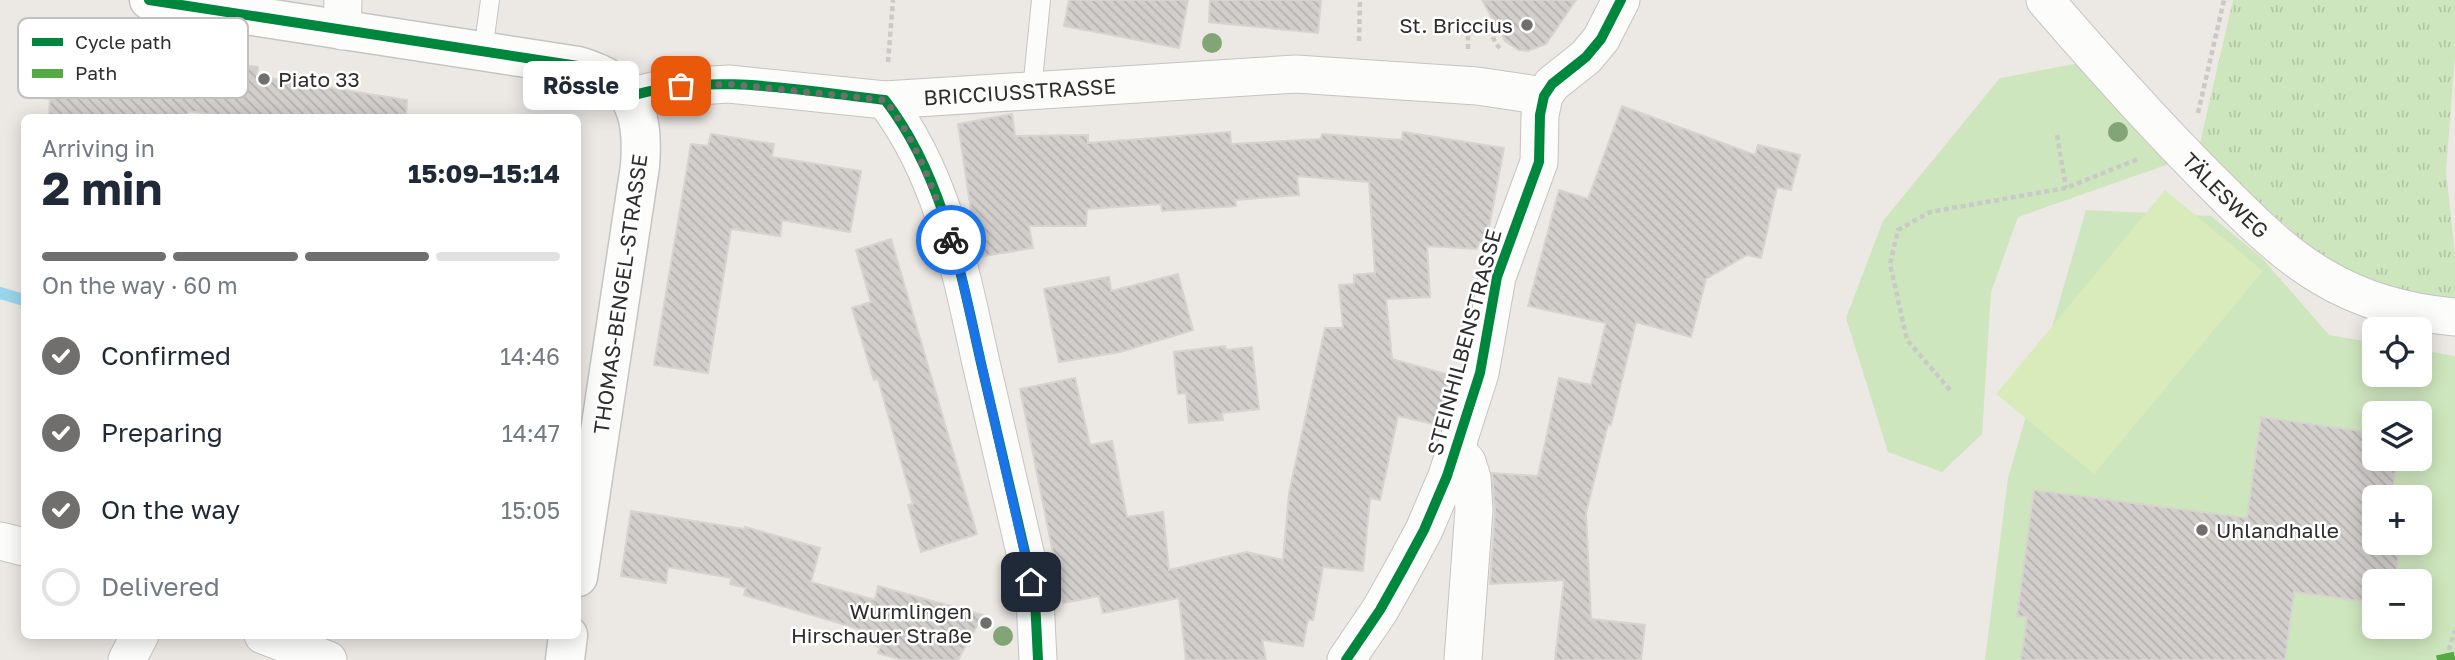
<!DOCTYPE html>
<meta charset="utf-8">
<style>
:root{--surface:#fff;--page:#f2f2f3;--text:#1f2937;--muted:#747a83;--line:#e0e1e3;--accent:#706f6e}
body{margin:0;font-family:"Golos Text",sans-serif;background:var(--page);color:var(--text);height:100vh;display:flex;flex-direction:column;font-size:26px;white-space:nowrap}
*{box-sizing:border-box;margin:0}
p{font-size:23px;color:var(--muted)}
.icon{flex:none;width:38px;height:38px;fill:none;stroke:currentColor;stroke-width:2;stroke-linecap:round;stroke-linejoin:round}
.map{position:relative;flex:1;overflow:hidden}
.side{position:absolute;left:21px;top:114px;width:560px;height:525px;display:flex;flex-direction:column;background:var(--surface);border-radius:10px;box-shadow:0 4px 18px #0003}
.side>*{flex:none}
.tools{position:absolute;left:2362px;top:317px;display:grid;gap:14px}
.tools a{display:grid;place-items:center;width:70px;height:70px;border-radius:10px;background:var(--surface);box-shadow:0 4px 18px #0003;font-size:35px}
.pin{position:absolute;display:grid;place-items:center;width:60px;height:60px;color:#fff;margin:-30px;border-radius:14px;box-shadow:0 4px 10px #0006}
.courier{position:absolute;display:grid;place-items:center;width:70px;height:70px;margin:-35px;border:5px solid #1a73e8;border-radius:50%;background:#fff;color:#222;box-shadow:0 2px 9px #0007}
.bubble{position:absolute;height:49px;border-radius:10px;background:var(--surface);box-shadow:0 4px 18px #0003;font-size:23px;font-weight:700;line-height:49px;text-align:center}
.summary em{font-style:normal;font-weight:700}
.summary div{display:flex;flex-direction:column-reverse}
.summary{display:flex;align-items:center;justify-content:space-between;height:119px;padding:0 21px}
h1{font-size:46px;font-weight:700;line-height:52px}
.bar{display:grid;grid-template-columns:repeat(4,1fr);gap:10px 7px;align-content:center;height:84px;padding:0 21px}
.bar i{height:9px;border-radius:5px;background:var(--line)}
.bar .active{background:var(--accent)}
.bar p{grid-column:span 4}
ol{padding:0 21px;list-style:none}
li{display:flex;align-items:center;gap:21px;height:77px}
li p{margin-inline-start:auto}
li .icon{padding:7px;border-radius:50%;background:var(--accent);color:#fff;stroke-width:4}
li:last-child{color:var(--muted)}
li i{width:38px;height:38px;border:4px solid var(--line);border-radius:50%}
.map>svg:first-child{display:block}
.grass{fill:url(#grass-tufts)}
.park{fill:#cee6be;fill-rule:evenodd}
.pitch{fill:#d9eabb}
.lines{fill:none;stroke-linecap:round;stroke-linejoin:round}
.stream{stroke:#99d6ec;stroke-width:12}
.building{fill:url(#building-back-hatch);stroke:#d7d4d0;stroke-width:2}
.lane-casing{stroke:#c5c4c5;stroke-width:20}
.street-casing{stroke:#c5c4c5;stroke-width:39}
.secondary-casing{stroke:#c5c4c5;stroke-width:41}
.path{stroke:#c9c9c8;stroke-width:4.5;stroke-dasharray:5 3.5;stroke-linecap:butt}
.lane{stroke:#fcfcfb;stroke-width:18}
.street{stroke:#fcfcfb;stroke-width:37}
.secondary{stroke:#fcfcfb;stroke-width:38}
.quiet{stroke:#54ab44;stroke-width:9;stroke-dasharray:18 9;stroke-linecap:butt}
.cycleway-casing{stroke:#fff;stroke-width:15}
.cycleway{stroke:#00873e;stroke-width:10}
.tree{fill:#82a575}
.done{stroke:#706f6e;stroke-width:7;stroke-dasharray:0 12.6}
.route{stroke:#1a73e8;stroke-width:9}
.poi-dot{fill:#706f6e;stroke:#fff;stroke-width:2.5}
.labels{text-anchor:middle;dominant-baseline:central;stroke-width:5;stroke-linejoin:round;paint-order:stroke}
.poi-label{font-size:21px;fill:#2e2e2e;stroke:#fff;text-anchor:end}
.street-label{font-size:21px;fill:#2e2e2e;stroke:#fff}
.key{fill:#fff;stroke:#c0c0c0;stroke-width:2}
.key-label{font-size:19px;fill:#2e2e2e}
</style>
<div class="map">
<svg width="2455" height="660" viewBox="0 0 2455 660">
<defs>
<pattern id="grass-tufts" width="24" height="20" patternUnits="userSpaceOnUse" patternTransform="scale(1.75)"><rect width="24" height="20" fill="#cee6be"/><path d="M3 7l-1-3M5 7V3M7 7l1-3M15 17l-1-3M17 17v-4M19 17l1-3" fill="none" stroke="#b1c6a4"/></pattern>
<pattern id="building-back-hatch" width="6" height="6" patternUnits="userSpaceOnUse" patternTransform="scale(1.75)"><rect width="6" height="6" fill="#d1cecb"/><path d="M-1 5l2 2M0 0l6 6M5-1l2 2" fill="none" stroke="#b4b1af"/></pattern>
</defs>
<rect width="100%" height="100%" fill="#ece8e4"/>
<polygon class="grass" points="2233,0 2455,0 2455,57 2446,171 2455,253 2455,298 2453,301 2411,299 2329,263 2243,188 2200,143"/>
<g class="park">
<polygon points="2080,63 2169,164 2018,217 1991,292 1982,434 1942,472 1888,452 1846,318 1883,221 2000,78"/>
<path d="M2086 210 2211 216 2262 258 2329 335 2375 343V374H2420V350L2455 356V660H1985L2008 478ZM2375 413H2420V458H2375ZM2375 497H2420V542H2375ZM2375 581H2420V626H2375Z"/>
</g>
<polygon class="pitch" points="2165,190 2263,271 2094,474 1996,394"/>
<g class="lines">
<polyline class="stream" points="0,293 24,300"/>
</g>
<g class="building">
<polygon points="1069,0 1188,0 1179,48 1064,26"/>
<polygon points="1210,0 1321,0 1318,33 1209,22"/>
<polygon points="1482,0 1576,0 1546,44 1528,51 1519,50 1505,41"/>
<polygon points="49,37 116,43 115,62 218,70 219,62 258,67 257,76 407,100 406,117 232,117 188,111 187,117 49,117 50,99 43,98"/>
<polygon points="1622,106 1755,155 1758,145 1800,155 1791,190 1777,187 1761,258 1747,255 1706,279 1691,337 1636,322 1611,425 1608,424 1586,513 1591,619 1645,625 1641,660 1555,660 1564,580 1490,584 1495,511 1492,473 1538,476 1559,378 1591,385 1606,323 1528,306 1559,190 1588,199"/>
<polygon points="1012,114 1015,136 1088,135 1088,143 1230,132 1231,144 1321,139 1322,134 1402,140 1403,132 1504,148 1486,243 1479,242 1477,249 1427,246 1430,297 1386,299 1392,359 1449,375 1438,425 1398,416 1380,500 1370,498 1363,571 1323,567 1313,620 1308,619 1303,646 1262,640 1266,660 1186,660 1179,598 1103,613 1099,596 1063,603 1020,389 1075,378 1090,445 1112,441 1127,517 1163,512 1169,570 1246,552 1283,560 1289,493 1325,328 1343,328 1339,285 1354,284 1354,275 1375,273 1369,182 1297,176 1299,195 1235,200 1236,206 1162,211 1161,204 1087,209 1086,226 1029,226 1033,248 978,257 958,124"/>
<polygon points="711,134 774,144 772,157 861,171 850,232 782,220 780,236 731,229 708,373 654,365 691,144 708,146"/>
<polygon points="891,239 977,534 921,552 908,505 913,504 878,379 874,380 852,308 871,302 856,250"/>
<polygon points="1178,274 1193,330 1120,352 1059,362 1044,289 1109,277 1111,291"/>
<polygon points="1225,346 1226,350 1252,347 1259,409 1222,413 1223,420 1189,423 1186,393 1178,394 1174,352"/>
<polygon points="2261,417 2375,433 2375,458 2397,458 2392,497 2375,497 2375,542 2400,542 2395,581 2375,581 2375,603 2294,592 2285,660 2021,660 2027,617 2017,616 2034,490 2247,518"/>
<polygon points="631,511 744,529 745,527 820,548 811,582 875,600 878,586 983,615 958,660 902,660 878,653 880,647 863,642 866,631 744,595 746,588 730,584 731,578 668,567 666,583 621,576"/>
</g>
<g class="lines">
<g class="lane-casing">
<g id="lane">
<polyline points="483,51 490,0"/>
<polyline points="1032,90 1041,0"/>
</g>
</g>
<g class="street-casing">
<g id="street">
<path id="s1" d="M2045 0C2102 66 2160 131 2222 192 2253 223 2285 255 2323 277 2363 301 2409 313 2455 317"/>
<polyline points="342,31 343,0"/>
<path id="s2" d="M628 97 666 88 729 84 885 100 1296 74 1477 86 1544 96"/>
<path d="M885 100C943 175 961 273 981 363 996 430 1012 497 1028 565L1035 599 1038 660"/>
<polyline points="1456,449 1467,462 1472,478 1474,510 1463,660"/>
<polyline points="0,541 24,547"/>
<polyline points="263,635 328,660"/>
<polyline points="127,660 140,635"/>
<polyline points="1346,660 1380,610 1403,569 1424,530 1447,476 1480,373 1497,277 1539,162 1540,115 1544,96 1552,84 1586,57 1601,39 1621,0"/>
</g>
</g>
<g class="secondary-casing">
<g id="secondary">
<path d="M149 0 578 66C634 82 644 111 640 166L578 577"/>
<polyline points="565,660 568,635"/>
</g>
</g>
<g class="path">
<path d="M1492 20C1491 32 1492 42 1502 50"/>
<polyline points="1359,41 1360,0"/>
<polyline points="1468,49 1468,32 1491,33"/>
<polyline points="888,62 893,0"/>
<polyline points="2198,113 2224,0"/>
<polyline points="2057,135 2066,188"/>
<polyline points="1950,390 1907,340 1890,264 1898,230 1930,212 2066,188 2138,159"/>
<polyline points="2446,658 2455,631"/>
</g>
<use href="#lane" class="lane"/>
<use href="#street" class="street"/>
<use href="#secondary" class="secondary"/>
<polyline class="quiet" points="2437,660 2455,656"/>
<g class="cycleway-casing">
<g id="cycleway">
<path d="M149 0 578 66C600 72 613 79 628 97 706 71 805 91 885 100 943 175 961 273 981 363 996 430 1012 497 1028 565L1035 599 1038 660"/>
<polyline points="1346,660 1380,610 1403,569 1424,530 1447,476 1480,373 1497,277 1539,162 1540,115 1544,96 1552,84 1586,57 1601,39 1621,0"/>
</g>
</g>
<use href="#cycleway" class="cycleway"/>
</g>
<g class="tree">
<circle cx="1212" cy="43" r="10"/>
<circle cx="2118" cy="132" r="10"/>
<circle cx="1003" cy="636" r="10"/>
</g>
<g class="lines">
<path class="done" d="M681 86 729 84 885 100C917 141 934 191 951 240"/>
<polyline class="route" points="951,240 957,257 1031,582"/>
</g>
<g class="poi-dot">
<circle cx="1527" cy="25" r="7"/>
<circle cx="264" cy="79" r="7"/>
<circle cx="2202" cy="530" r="7"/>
<circle cx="986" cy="623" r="7"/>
</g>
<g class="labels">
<g class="poi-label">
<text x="1513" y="25">St. Briccius</text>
<text x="278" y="79" text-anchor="start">Piato 33</text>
<text x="2216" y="530" text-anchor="start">Uhlandhalle</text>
<text x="972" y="611">Wurmlingen<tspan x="972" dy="24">Hirschauer Straße</tspan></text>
</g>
<g class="street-label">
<text stroke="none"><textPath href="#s2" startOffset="394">BRICCIUSSTRASSE</textPath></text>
<text stroke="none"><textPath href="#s1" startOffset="266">TÄLESWEG</textPath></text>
<text transform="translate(620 294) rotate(-82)">THOMAS-BENGEL-STRASSE</text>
<text transform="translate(1464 342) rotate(-75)">STEINHILBENSTRASSE</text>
</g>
</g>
<rect x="18" y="18" width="230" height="80" rx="10" class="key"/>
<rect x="32" y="38" width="31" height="8" fill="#00873e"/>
<rect x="32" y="69" width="31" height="9" fill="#54ab44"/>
<g class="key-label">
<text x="75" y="49">Cycle path</text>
<text x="75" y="80">Path</text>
</g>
</svg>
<div class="tools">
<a><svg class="icon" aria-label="locate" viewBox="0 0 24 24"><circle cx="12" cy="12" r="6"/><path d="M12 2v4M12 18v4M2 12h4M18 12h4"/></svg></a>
<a><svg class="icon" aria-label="layers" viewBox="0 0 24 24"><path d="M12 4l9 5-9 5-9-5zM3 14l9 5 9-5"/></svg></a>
<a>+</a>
<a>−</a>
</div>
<div class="pin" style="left:681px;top:86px;background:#ea580c"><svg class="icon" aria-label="bag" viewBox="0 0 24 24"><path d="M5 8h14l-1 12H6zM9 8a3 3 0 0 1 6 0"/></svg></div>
<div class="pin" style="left:1031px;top:582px;background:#1f2937"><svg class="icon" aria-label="home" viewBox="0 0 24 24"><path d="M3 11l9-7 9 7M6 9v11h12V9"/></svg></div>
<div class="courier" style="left:951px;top:240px"><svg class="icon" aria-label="bike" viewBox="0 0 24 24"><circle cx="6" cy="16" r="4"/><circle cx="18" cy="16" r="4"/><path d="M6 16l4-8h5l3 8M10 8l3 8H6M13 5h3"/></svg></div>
<div class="bubble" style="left:523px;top:61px;width:116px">Rössle</div>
<section class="side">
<div class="summary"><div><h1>2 min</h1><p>Arriving in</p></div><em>15:09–15:14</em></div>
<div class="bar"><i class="active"></i><i class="active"></i><i class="active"></i><i></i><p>On the way · 60 m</p></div>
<ol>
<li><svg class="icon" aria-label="check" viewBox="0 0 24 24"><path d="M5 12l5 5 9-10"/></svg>Confirmed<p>14:46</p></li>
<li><svg class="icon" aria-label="check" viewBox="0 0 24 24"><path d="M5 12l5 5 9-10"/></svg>Preparing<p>14:47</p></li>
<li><svg class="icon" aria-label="check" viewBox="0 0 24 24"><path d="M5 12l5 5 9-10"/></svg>On the way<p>15:05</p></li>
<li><i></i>Delivered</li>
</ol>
</section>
</div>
